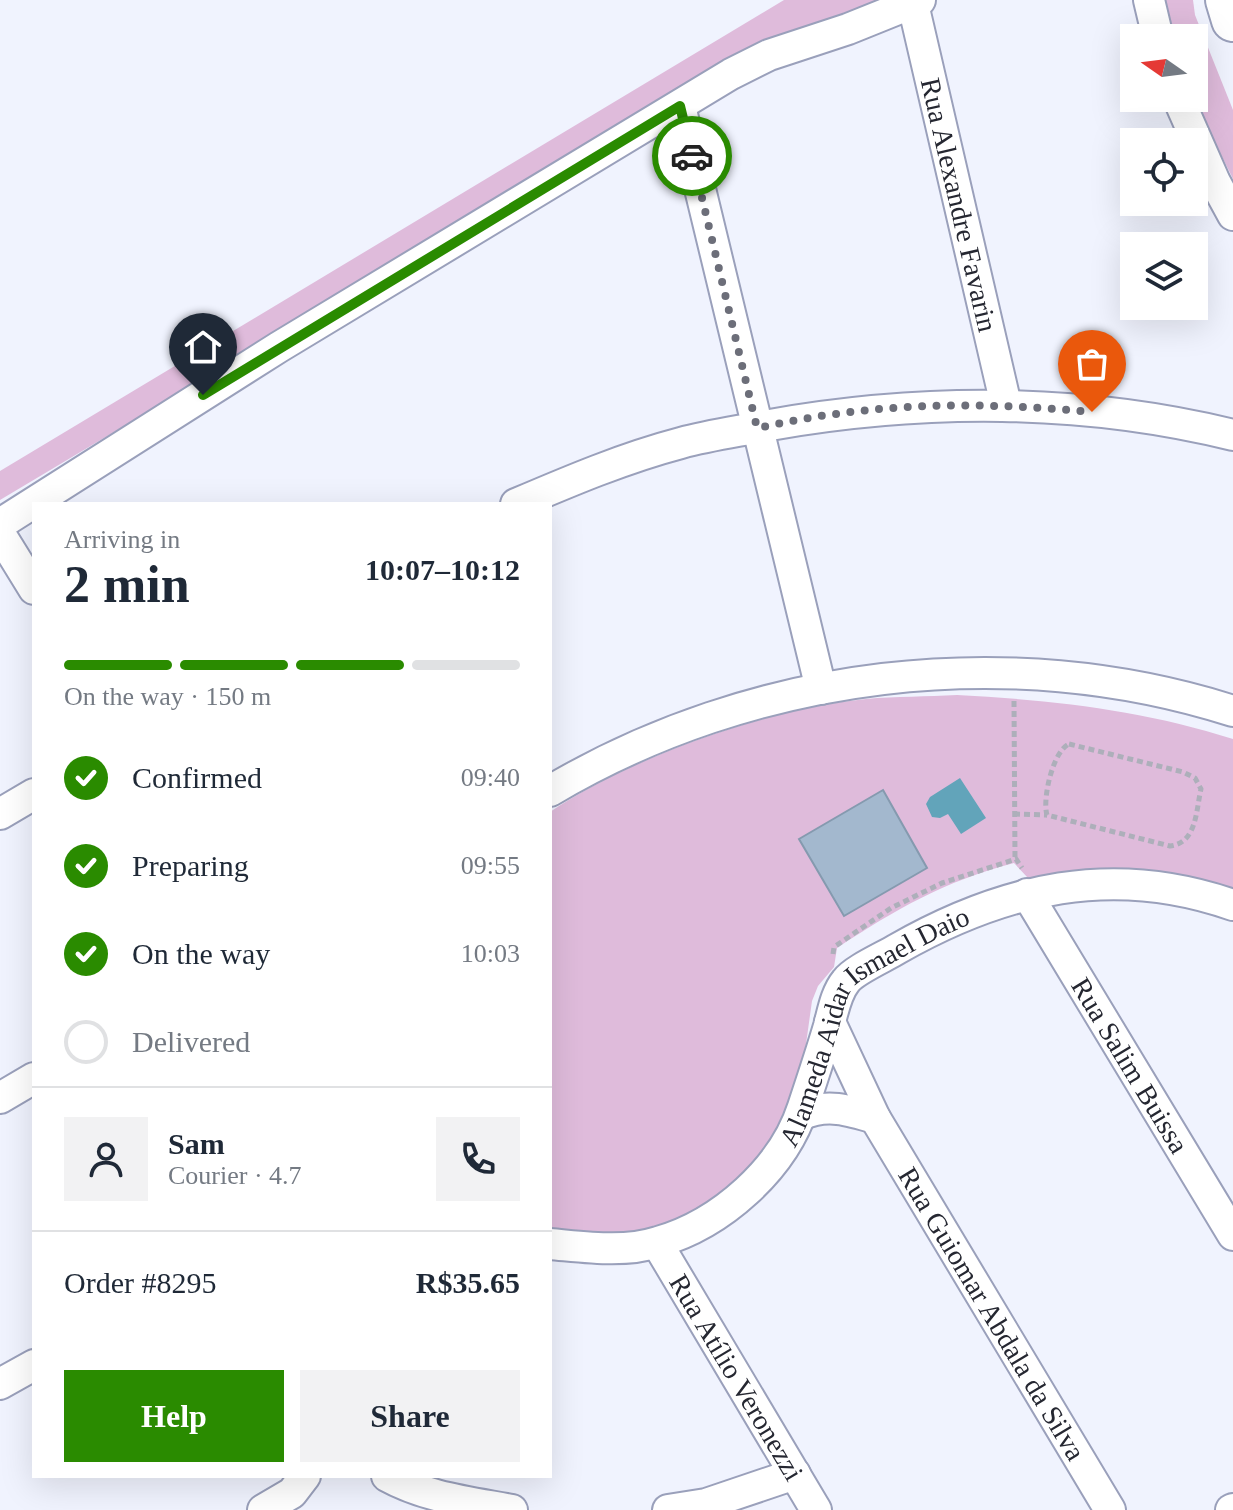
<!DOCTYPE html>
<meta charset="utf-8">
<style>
:root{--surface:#fff;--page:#f2f2f3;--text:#1f2937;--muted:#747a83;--line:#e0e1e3;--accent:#2a8b00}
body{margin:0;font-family:Georgia,serif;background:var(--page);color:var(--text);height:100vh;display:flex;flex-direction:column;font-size:30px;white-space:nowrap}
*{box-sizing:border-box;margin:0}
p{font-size:26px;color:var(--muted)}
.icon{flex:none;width:44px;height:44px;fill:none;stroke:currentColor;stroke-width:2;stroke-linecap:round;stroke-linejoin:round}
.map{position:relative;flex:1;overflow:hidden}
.sheet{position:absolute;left:32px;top:502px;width:520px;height:976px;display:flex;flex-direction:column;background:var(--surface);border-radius:0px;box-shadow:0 8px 32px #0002}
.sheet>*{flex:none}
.needle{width:52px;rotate:284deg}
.controls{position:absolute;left:1120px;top:24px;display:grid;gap:16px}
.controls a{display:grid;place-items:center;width:88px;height:88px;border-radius:0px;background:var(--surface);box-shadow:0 8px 32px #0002;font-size:40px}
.pin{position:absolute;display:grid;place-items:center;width:68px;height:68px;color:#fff;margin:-82px -34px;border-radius:50% 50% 50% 0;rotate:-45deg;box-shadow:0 0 8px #0007}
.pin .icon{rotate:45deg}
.courier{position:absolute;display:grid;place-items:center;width:80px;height:80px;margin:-40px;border:6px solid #2a8b00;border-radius:50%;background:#fff;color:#222;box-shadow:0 2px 10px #0007}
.overview em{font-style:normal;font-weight:700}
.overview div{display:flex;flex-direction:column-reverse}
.overview{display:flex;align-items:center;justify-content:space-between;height:136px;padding:0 32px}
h1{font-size:52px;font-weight:700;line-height:60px}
.bar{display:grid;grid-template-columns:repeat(4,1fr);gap:12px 8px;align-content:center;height:96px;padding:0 32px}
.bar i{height:10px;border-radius:6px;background:var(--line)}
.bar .current{background:var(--accent)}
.bar p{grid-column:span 4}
.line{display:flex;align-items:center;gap:20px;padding:0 32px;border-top:2px solid var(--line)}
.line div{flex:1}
.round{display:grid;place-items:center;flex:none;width:84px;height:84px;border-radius:0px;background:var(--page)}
ol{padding:0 32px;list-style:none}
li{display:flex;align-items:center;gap:24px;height:88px}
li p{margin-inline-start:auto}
li .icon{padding:8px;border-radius:50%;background:var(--accent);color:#fff;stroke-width:4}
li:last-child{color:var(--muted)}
li i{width:44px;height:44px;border:4px solid var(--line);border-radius:50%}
.primary-button{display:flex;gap:16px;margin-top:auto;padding:16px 32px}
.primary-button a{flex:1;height:92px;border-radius:0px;background:var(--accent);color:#fff;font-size:32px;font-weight:700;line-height:92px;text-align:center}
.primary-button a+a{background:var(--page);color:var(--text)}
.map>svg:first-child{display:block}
.green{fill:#dfbbdb}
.water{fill:#62a4ba}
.building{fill:#a3b8ce;stroke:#859aaf;stroke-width:2}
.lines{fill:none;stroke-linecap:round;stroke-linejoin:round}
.street-casing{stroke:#9aa0bb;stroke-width:34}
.secondary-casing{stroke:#9aa0bb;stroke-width:46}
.path{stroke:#adafba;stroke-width:5;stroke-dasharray:6 4;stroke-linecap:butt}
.street{stroke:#fff;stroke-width:30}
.secondary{stroke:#fff;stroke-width:42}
.done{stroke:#6c6e79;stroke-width:8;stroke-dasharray:0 14.4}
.route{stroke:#2a8b00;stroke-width:10}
.labels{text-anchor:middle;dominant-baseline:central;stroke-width:6;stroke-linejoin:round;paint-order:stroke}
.street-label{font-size:28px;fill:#252731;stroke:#fff}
</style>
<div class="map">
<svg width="1233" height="1510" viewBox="0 0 1233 1510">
<rect width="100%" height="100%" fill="#f0f3fe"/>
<g class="green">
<polygon points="784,0 903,0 628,125 0,500 0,471"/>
<polygon points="1161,0 1193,0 1195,15 1233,110 1233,179 1193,98 1194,38 1173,38"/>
<path d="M957 695C1052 700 1143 710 1233 739V893L1028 878 1014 863C945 881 896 909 837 948L834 967 818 986 812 1001 801 1080 771 1144 738 1185 688 1217 649 1233 601 1239 550 1232V812C633 756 766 709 866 699 896 696 927 697 957 695Z"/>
</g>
<polygon class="water" points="960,778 986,818 961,834 948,814 940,818 932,817 926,804 930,797"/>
<polygon class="building" points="883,790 927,868 844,916 799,839"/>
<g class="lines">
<g class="street-casing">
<g id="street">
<polyline points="1149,0 1158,38"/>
<path id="s1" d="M913 4 1006 405"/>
<polyline points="1178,98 1215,182 1233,215"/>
<polyline points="680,106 821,689"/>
<path d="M516 504C570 481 624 458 681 443 710 435 741 431 770 425 923 398 1082 398 1233 435"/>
<polyline points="0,524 279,347 731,74 769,55 848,29 920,0"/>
<polyline points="0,534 34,589"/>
<path d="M550 791C752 671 1008 639 1233 711"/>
<polyline points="0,814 34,794"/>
<path id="s2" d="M1027 894 1233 1235"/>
<path id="s3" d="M830 1022 875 1118 1110 1510"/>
<polyline points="0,1098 34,1078"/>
<path d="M801 1115C826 1103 849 1110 875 1118"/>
<path id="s4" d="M657 1243 816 1510"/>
<path id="s5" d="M550 1244C585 1247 624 1253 658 1242 721 1224 783 1169 803 1107 812 1080 821 1053 829 1026 833 1011 836 993 846 981 854 970 884 957 897 949 1004 888 1113 863 1233 905"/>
<polyline points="0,1384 34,1365"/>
<path d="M387 1476C425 1497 469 1502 512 1510"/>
<polyline points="263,1510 292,1493 305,1476"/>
<polyline points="668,1510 706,1504 795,1474"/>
<polyline points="1231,1510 1233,1509"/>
</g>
</g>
<g class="secondary-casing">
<polyline id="secondary" points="1227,0 1233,20"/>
</g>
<g class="path">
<polyline points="1014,701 1015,859"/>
<path d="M1069 744 1183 772 1195 778 1201 789C1196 810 1197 843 1170 846L1047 815C1042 799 1053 751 1069 744Z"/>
<polyline points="1014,814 1047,815"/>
<polyline points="833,954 834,947 891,908 942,883 1016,859 1022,868"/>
</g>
<use href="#street" class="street"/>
<use href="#secondary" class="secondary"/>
</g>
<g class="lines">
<path class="done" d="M692 156 757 428C783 423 809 417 836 414 920 402 1008 404 1092 412"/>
<polyline class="route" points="203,395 680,106 692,156"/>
</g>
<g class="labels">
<g class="street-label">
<text stroke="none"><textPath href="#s1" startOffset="206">Rua Alexandre Favarin</textPath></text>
<text stroke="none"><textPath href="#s5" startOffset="430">Alameda Aidar Ismael Daio</textPath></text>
<text stroke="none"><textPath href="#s2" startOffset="200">Rua Salim Buissa</textPath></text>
<text stroke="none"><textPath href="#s3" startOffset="334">Rua Guiomar Abdala da Silva</textPath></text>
<text stroke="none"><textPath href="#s4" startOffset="156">Rua Atílio Veronezzi</textPath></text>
</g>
</g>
</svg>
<div class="controls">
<a><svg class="needle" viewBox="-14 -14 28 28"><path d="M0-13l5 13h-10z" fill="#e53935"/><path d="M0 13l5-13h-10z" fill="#747a83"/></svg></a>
<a><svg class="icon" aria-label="locate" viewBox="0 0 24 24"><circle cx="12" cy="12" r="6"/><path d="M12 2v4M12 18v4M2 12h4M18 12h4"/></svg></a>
<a><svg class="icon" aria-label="layers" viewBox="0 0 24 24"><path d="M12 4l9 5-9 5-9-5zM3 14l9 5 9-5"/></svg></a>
</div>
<div class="pin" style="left:1092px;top:412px;background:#ea580c"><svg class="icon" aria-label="bag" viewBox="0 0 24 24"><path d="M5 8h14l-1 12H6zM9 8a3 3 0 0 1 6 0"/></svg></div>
<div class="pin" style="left:203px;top:395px;background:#1f2937"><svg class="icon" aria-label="home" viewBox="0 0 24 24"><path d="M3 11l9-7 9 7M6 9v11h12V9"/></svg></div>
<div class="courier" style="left:692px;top:156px"><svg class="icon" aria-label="car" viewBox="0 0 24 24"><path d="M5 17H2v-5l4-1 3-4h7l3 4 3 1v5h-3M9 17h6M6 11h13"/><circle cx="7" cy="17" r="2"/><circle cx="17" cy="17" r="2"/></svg></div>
<section class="sheet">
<div class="overview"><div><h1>2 min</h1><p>Arriving in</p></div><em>10:07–10:12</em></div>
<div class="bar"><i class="current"></i><i class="current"></i><i class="current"></i><i></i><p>On the way · 150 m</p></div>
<ol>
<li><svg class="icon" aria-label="check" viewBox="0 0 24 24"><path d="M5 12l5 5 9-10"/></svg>Confirmed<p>09:40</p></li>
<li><svg class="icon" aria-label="check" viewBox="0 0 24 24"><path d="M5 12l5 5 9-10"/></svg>Preparing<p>09:55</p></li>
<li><svg class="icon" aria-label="check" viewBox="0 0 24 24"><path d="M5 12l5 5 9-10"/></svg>On the way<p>10:03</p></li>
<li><i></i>Delivered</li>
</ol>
<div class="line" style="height:144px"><a class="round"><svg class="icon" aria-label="person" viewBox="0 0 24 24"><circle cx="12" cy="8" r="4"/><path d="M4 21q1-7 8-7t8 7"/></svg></a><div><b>Sam</b><p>Courier · 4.7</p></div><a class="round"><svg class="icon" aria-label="phone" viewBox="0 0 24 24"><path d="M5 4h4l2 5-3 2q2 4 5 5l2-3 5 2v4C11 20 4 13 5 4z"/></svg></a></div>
<div class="line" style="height:104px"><div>Order #8295</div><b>R$35.65</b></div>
<div class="primary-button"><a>Help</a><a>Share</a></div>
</section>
</div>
